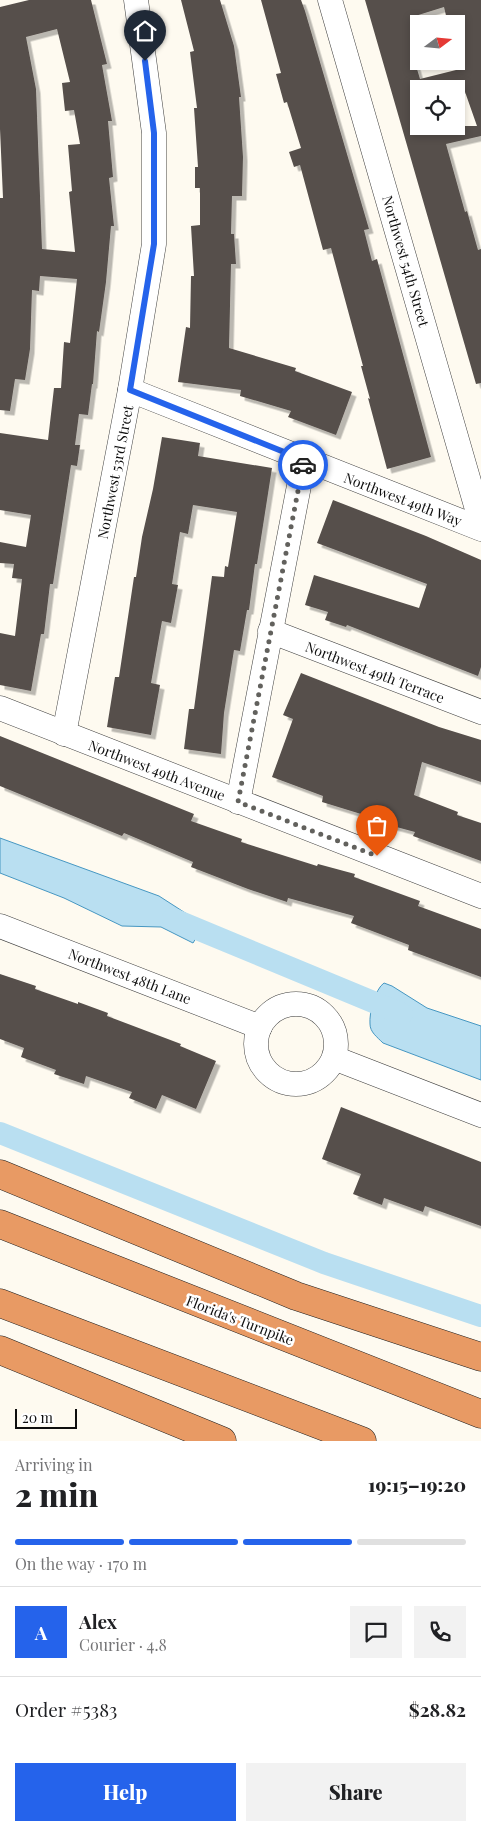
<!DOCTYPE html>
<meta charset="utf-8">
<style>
:root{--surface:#fff;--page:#f2f2f2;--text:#202124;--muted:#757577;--line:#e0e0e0;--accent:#2563eb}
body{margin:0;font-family:"Playfair Display",serif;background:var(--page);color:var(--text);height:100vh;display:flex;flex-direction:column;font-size:19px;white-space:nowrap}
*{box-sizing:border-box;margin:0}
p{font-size:16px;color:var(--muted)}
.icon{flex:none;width:28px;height:28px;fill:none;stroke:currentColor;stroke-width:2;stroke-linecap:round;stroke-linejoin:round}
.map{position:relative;height:1441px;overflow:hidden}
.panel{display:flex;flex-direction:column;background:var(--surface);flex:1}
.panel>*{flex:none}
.needle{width:32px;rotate:74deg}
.fabs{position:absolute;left:410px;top:15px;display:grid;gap:10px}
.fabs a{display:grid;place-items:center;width:55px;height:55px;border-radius:0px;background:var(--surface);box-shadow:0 2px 8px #0003;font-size:25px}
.scale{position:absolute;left:15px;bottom:12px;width:62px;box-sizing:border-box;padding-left:5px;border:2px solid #0e0e0e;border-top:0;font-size:14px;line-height:18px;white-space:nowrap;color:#0e0e0e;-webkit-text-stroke:4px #fff;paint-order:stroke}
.pin{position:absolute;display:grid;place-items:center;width:42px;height:42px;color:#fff;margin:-51px -21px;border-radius:50% 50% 50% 0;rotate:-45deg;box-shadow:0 0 5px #0007}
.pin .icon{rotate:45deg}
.courier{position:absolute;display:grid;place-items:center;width:50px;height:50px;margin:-25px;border:4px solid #2563eb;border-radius:50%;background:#fff;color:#222;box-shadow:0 1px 6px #0007}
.head em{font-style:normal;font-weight:800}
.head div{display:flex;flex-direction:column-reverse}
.head{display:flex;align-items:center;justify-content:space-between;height:85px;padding:0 15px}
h1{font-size:32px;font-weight:800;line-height:38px}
.bar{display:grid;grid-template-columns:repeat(4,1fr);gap:8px 5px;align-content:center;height:60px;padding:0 15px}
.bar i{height:6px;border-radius:4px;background:var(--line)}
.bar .on{background:var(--accent)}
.bar p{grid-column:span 4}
.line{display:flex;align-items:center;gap:12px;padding:0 15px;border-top:1px solid var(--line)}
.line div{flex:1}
.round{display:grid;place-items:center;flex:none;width:52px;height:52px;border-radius:0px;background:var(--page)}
.cta{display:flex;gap:10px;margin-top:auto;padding:10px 15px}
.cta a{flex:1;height:58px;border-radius:0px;background:var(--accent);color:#fff;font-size:20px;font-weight:800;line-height:58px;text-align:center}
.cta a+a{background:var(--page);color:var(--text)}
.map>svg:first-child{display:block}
.water{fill:#b9dff1;stroke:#4697c2}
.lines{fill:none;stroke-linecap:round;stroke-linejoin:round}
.canal{stroke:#b9dff1;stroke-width:22}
.building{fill:#564f4b;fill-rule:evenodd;filter:url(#shadow)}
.minor-casing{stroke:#414141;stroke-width:25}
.highway-casing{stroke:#1f1f1f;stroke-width:29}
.minor{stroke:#fff;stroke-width:24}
.highway{stroke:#e89a64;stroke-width:28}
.done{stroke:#62615d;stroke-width:5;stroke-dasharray:0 9}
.route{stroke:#2563eb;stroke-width:6}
.labels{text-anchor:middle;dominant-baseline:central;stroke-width:5;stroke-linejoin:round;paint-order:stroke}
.street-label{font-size:14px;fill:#0e0e0e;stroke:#fff}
</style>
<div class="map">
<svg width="481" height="1441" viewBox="0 0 481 1441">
<defs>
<filter id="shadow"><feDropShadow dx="4.5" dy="4.5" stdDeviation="0" flood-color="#0004"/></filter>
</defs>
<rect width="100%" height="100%" fill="#fefaf0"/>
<g class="water">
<polygon points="0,838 159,896 204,925 193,943 161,927 122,926 64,898 0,873"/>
<path d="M384 983 392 986 427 1008 481 1026V1080L383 1043C377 1037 370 1032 370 1024 369 1013 375 989 384 983Z"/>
</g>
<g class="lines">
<g class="canal">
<polyline points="173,919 402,1014"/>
<polyline points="0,1133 324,1263 481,1316"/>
</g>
</g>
<g class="building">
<path d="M29 0H91L107 64 102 65 112 121H108L113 177 109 178 114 226H111L106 282 99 332 97 331 93 384H92L88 415 79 414 75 445H80L77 466 71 465 53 584H50L44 634H41L31 691 0 685V633L15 636 22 579 12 578 14 564 0 563V542L26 547 31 515 0 510V433L48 440 54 388H61L64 342 70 343 77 279 40 276 39 291 32 290 30 349 25 380 15 379 10 411 0 410V198H3L0 129V7ZM57 29 70 82 62 83 65 111 74 110 80 144 68 145 72 191 69 192 75 252 42 249 36 89 26 37Z"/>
<polygon points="181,0 220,0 234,46 241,97 239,97 243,157 242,196 232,196 231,234 234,234 236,264 231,264 229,348 296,368 295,371 352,392 336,435 288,417 291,411 240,396 241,390 178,382 186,327 190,328 191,276 194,276 191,226 200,225 200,188 195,188 195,167 198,167 194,108 197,108 190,52 194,51"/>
<polygon points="261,0 301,0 305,11 369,229 364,230 372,261 377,259 431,457 387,469 368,398 370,399 361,366 363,366 331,248 323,250 300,165 294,167 289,152 301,148 287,102 284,103 276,74 281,73"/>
<path d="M365 0H481V136L446 144 465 212 467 211 478 250 481 249V383L476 384ZM444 7 448 24H456V70L420 79 411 49 419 47 412 17ZM419 89H464L477 126H419Z"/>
<polygon points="162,437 200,443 198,456 272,468 257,564 255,564 249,610 247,610 240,651 234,650 224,713 221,754 184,749 189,709 194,709 212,576 224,577 225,566 228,567 237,512 193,505 188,534 180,532 172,584 178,585 171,623 162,621 151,683 160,685 151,735 107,727 115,677 119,677 134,577 136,577 142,537 153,489"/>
<polygon points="333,500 426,536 481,560 481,667 478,676 347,625 346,627 325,620 328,612 305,605 314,575 419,608 427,584 317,543"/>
<polygon points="301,673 439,727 481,740 481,782 422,762 414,795 458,812 457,815 481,823 481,861 413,836 415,832 374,821 374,818 322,802 323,796 272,777 293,719 283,715"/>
<polygon points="0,736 194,814 191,821 242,839 241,842 317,866 318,864 355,874 354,877 420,901 418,906 481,929 481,977 408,950 409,945 351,923 354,916 288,898 287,902 248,889 191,867 193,862 124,833 122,836 0,786"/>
<polygon points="0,974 36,986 35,989 78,1004 78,1002 108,1013 107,1016 181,1044 180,1046 216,1061 196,1109 162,1095 156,1109 129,1098 132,1092 86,1076 84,1084 54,1074 56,1070 21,1057 24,1048 0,1039"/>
<polygon points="341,1107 481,1162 481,1226 425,1206 423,1212 384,1198 382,1205 353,1194 361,1174 322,1159"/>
</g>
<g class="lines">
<g class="minor-casing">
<g id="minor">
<polyline points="330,0 481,523"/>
<polyline points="130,390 481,529"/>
<polyline points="270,631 481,712"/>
<polyline points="0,708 481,896"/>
<polyline points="64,734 130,390 154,244 154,133 136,0"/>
<polyline points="238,802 304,460"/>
<polyline points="0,926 260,1027"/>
<circle cx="296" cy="1044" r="40"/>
<polyline points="334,1058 481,1115"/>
</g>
</g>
<g class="highway-casing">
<g id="highway">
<polyline points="0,1174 296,1296 481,1357"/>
<polyline points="0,1224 481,1414"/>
<polyline points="0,1303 362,1441"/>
<polyline points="0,1350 222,1441"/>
</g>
</g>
<use href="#minor" class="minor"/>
<use href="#highway" class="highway"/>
</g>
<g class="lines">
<polyline class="done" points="303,465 238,802 377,856"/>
<polyline class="route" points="145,61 154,133 154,244 130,390 304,460 303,465"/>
</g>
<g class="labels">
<g class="street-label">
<text transform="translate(406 261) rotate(74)">Northwest 54th Street</text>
<text transform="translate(115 472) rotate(-79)">Northwest 53rd Street</text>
<text transform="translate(403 499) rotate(21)">Northwest 49th Way</text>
<text transform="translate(375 672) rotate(21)">Northwest 49th Terrace</text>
<text transform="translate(157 770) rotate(21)">Northwest 49th Avenue</text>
<text transform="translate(130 976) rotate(21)">Northwest 48th Lane</text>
<text transform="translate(240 1320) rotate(21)">Florida's Turnpike</text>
</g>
</g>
</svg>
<div class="fabs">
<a><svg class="needle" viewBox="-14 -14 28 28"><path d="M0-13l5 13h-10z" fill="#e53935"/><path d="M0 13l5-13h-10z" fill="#757577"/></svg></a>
<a><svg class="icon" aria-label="locate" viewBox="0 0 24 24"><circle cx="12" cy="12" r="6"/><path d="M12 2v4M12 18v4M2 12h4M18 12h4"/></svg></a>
</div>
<div class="scale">20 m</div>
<div class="pin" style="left:377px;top:856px;background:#ea580c"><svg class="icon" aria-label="bag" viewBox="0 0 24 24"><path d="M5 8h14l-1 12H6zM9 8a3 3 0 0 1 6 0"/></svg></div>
<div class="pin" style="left:145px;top:61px;background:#1f2937"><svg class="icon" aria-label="home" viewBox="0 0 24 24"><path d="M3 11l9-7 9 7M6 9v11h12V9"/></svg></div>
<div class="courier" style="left:303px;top:465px"><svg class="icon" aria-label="car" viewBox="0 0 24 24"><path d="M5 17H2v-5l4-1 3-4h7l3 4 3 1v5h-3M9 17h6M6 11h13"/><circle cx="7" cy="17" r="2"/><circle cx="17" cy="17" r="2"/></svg></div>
</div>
<section class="panel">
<div class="head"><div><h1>2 min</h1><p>Arriving in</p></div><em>19:15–19:20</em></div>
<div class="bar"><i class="on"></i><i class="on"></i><i class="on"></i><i></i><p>On the way · 170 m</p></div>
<div class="line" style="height:90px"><b class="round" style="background:var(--accent);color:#fff">A</b><div><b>Alex</b><p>Courier · 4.8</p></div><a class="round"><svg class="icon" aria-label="chat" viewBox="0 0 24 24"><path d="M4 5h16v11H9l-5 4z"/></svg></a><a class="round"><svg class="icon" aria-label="phone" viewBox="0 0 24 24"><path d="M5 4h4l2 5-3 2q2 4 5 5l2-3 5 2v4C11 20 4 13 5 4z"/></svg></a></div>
<div class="line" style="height:65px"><div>Order #5383</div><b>$28.82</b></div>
<div class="cta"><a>Help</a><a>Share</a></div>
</section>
